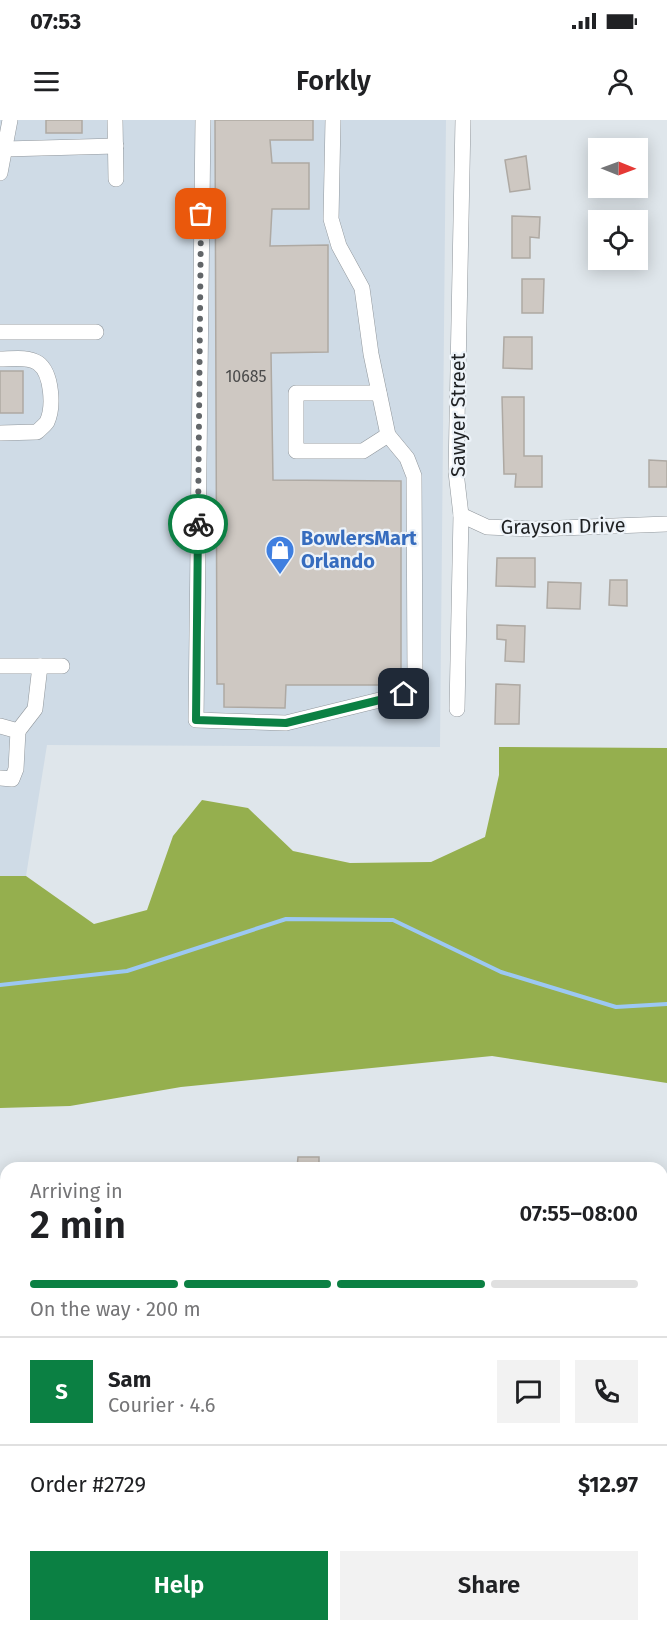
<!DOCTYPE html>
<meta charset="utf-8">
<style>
:root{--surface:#fff;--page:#f2f2f2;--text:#202124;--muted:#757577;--line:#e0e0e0;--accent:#0b8043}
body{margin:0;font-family:"Fira Sans",sans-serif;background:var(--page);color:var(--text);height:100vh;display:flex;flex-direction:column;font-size:22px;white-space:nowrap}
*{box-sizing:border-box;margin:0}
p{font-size:20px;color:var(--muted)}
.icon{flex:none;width:33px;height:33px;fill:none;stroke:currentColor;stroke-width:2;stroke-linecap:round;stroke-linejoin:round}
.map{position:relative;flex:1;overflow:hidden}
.drawer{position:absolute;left:0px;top:1042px;width:668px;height:470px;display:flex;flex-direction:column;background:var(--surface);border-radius:18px 18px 0 0;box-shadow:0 3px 15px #0003}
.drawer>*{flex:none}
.needle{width:39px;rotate:91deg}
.fabs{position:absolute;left:588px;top:18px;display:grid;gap:12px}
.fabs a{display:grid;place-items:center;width:60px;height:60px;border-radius:0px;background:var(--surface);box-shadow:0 3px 15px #0003;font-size:30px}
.pin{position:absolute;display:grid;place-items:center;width:51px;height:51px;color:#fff;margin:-26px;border-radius:12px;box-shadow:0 3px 9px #0006}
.courier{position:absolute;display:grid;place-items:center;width:60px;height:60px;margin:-30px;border:4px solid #0b8043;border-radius:50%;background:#fff;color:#222;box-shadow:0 2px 8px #0007}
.summary em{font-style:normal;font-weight:600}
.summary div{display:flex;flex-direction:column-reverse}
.summary{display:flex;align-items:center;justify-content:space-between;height:102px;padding:0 30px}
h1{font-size:39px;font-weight:600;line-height:45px}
.bar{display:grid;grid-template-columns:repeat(4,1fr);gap:9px 6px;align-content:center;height:72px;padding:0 30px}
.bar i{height:8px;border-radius:4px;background:var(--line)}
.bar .active{background:var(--accent)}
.bar p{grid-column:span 4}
.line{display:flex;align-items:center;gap:15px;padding:0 30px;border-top:2px solid var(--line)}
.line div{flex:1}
.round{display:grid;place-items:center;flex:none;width:63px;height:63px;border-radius:0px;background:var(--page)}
.cta{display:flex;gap:12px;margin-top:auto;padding:12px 30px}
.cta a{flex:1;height:69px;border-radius:0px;background:var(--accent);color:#fff;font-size:24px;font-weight:600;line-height:69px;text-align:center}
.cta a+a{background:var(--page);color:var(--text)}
.status{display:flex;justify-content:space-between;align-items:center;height:42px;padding:0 30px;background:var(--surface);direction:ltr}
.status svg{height:16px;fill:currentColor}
header{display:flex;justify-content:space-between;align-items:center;height:78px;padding:0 30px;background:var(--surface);font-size:27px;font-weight:600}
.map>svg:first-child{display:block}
.built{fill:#cfdbe6}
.forest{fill:#95af4e}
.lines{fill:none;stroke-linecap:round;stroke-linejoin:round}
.stream{stroke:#9cc8f3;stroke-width:4}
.building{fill:#cec8c2;stroke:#aea9a3;stroke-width:1.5}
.minor-casing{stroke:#91979c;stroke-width:16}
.minor{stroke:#fff;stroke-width:15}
.done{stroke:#626669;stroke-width:6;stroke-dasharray:0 10.8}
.route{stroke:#0b8043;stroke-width:8}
.labels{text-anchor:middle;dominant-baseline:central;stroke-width:4.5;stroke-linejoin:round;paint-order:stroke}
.number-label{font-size:16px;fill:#4b4b4b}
.street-label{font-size:20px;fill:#1f2123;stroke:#edf3f9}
.shop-label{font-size:20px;font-weight:bold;fill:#366cbe;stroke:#edf3f9;text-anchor:start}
</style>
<div class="status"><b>07:53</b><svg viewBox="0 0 49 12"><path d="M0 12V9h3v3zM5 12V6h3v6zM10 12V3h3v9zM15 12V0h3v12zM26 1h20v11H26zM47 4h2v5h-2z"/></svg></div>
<header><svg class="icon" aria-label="menu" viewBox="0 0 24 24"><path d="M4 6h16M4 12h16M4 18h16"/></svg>Forkly<svg class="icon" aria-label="person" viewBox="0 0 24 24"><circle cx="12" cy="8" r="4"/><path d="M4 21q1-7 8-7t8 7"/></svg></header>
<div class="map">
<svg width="667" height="1511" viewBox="0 0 667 1511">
<rect width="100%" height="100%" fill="#dfe6eb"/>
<polygon class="built" points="0,0 446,0 440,627 47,625 26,756 0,756"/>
<polygon class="forest" points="499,627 667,628 667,963 492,936 181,967 70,986 0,988 0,756 26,756 94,804 147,790 173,716 202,680 248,688 293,731 350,743 431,742 485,717 499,655"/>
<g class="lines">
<polyline class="stream" points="0,865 127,851 286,799 393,800 501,852 616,887 667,884"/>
</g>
<g class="building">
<rect x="46" y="0" width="36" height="13"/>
<polygon points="215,0 313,0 313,20 270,20 272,43 309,43 309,89 272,89 270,126 328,125 328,232 271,233 273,360 401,361 401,560 399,565 286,565 285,588 224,587 224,564 217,564"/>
<polygon points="526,36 530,69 510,72 505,40"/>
<polygon points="512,96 540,97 539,118 530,117 530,138 512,138"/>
<polygon points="522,159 544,159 543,193 522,193"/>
<polygon points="504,217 532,217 532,249 503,248"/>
<rect x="0" y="251" width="23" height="42"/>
<polygon points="502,277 524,277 524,336 542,336 542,367 515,367 516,354 504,354"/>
<polygon points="649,340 667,341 667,367 649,367"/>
<polygon points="497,438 535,438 535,467 496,466"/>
<polygon points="610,460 627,460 627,486 609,485"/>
<polygon points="548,462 581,463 580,489 547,488"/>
<polygon points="497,505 525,506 524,542 505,541 506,520 497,519"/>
<polygon points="496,564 520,565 519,604 495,604"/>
<polygon points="298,1037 319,1037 319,1048 297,1048"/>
</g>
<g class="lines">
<g class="minor-casing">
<g id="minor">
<polyline points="115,0 116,59"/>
<polyline points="203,0 196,600 286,603 404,574 415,558 414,356 407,338 388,315 371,234 362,168 339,126 331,99 333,0"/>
<polyline points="5,29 116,26"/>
<polyline points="0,53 10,0"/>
<polyline points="0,212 96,212"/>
<path d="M0 239C11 239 28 236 38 243 52 253 54 287 47 302 45 305 40 309 37 312L0 313"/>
<polyline points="379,273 296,273 296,331 363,331 388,315"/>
<polyline points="461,395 487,407 534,409 667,404"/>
<polyline points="0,546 62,546"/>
<polyline points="457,589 461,395 456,352 463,0"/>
<polyline points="0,606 18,611 16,649 12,659 0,658"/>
<polyline points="18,611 35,589 40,546"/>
<polyline points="0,1163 6,1163"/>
<polyline points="0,1438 6,1438"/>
<polyline points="662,1441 667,1441"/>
<polyline points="662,1468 667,1468"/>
<polyline points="0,1471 6,1471"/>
<polyline points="43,1506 43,1511"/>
<polyline points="590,1506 590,1511"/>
<polyline points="612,1506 612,1511"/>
<polyline points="11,1511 11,1506"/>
</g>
</g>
<use href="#minor" class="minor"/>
</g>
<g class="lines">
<polyline class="done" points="198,404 201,94"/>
<polyline class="route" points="198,404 196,600 286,603 404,574"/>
</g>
<defs>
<g id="shop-pin" transform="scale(1.5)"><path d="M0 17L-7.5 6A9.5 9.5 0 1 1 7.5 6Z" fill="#3f7fe0" stroke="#edf3f9"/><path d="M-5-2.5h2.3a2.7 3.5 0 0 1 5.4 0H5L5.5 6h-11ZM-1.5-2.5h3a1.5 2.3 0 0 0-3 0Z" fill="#fff"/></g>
</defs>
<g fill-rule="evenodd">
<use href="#shop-pin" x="280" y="430"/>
</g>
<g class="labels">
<g class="number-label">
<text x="246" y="256">10685</text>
</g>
<g class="street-label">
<text transform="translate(458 295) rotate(-90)">Sawyer Street</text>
<text transform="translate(563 406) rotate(-1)">Grayson Drive</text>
</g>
<g class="shop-label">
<text x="301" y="418">BowlersMart<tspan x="301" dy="23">Orlando</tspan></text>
</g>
</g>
</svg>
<div class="fabs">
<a><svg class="needle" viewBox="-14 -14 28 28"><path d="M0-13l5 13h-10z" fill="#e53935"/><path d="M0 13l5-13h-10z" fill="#757577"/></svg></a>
<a><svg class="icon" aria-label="locate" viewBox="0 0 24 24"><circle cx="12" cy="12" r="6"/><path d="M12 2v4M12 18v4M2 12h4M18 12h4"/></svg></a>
</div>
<div class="pin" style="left:201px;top:94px;background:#ea580c"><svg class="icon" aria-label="bag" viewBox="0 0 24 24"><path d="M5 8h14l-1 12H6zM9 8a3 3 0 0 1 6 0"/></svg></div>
<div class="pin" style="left:404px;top:574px;background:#1f2937"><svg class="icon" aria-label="home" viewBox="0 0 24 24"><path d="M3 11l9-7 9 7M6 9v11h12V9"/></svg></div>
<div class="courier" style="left:198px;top:404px"><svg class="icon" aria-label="bike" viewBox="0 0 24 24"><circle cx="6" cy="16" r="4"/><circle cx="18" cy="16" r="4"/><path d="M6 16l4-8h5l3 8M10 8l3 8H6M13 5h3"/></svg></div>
<section class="drawer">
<div class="summary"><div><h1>2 min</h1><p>Arriving in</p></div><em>07:55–08:00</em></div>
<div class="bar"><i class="active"></i><i class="active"></i><i class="active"></i><i></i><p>On the way · 200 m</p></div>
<div class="line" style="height:108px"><b class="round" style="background:var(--accent);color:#fff">S</b><div><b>Sam</b><p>Courier · 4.6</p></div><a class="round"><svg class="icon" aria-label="chat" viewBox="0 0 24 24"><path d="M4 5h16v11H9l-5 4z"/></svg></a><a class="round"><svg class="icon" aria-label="phone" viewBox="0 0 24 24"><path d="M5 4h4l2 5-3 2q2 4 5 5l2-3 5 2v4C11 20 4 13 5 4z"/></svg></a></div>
<div class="line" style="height:78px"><div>Order #2729</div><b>$12.97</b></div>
<div class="cta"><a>Help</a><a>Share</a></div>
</section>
</div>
